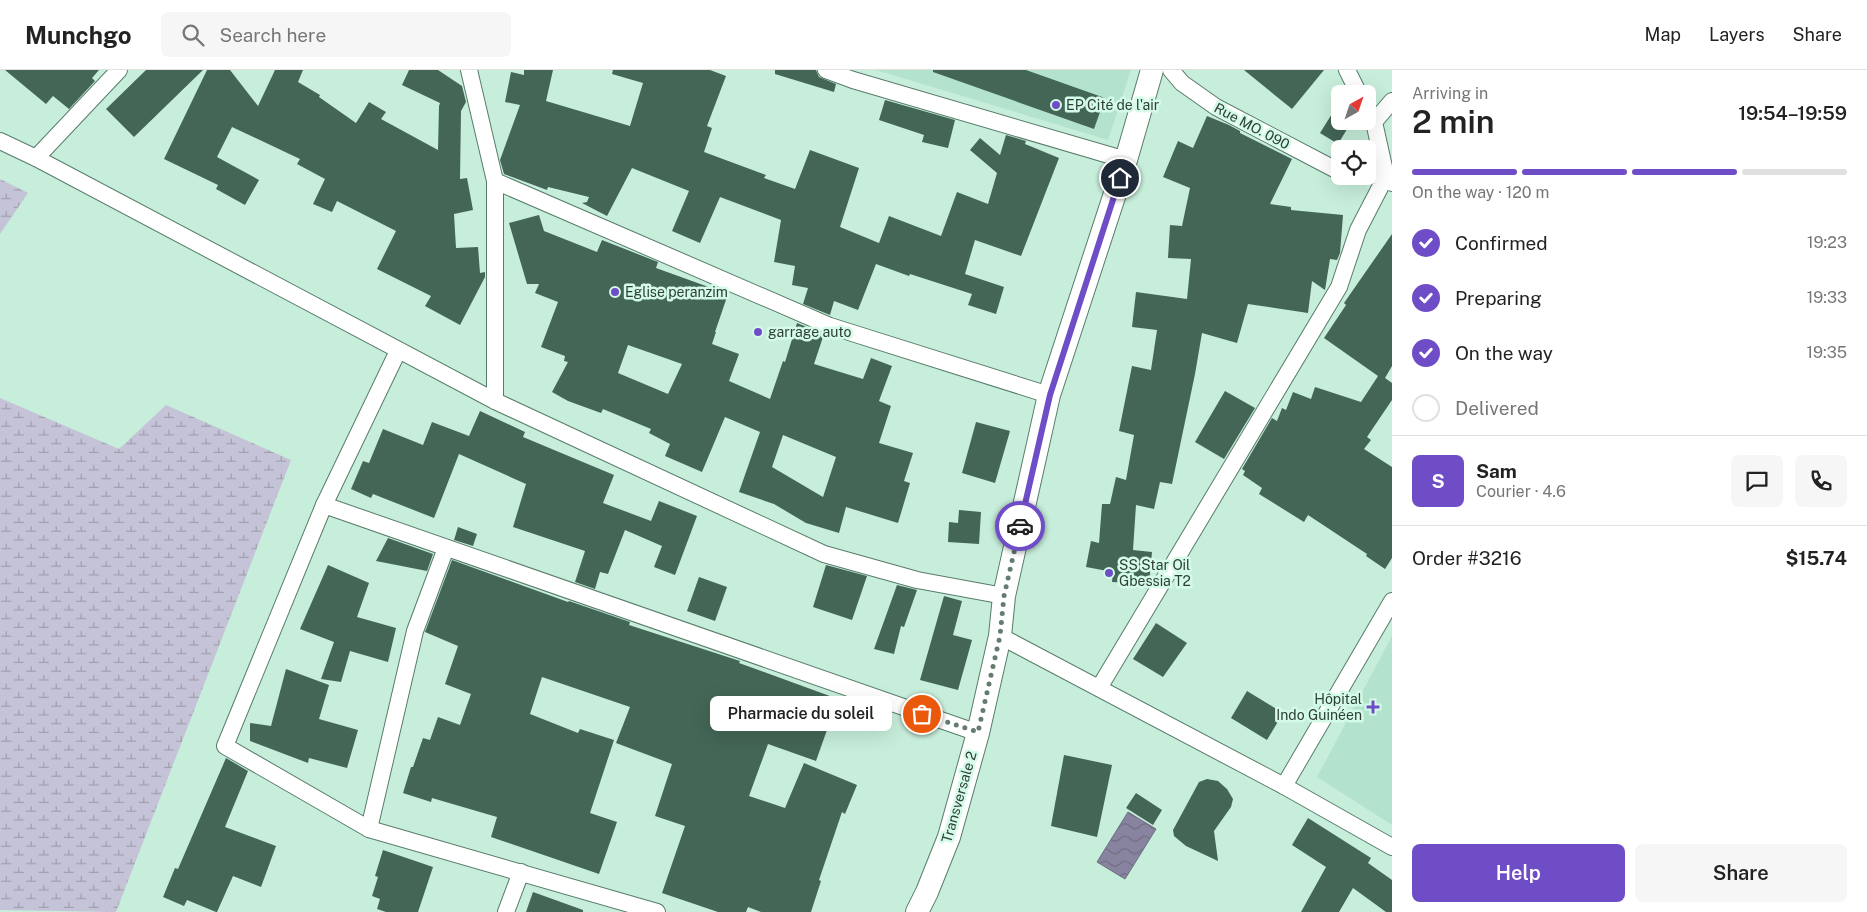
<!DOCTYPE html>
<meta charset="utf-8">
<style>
:root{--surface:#fff;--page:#f6f6f6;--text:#222;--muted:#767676;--line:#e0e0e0;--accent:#6e4dc6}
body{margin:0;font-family:"Public Sans",sans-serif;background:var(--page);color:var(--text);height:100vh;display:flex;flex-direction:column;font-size:19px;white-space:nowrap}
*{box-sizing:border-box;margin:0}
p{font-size:16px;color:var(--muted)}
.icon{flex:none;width:28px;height:28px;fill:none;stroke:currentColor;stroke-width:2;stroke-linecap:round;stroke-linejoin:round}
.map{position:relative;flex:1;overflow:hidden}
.drawer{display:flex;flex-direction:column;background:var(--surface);width:475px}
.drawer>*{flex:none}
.needle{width:32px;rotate:40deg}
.buttons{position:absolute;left:1331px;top:15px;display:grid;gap:10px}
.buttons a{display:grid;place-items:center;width:45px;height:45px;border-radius:8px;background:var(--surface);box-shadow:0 5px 20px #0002;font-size:25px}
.pin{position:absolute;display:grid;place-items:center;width:42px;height:42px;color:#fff;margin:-21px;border:2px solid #fff;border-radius:50%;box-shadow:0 1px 5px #0007}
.courier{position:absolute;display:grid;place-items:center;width:50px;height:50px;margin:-25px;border:4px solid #6e4dc6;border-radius:50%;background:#fff;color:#222;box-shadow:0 1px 6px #0007}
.bubble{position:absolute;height:35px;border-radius:8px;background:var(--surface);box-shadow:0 5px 20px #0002;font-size:16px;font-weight:600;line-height:35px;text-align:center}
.head em{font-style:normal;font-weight:600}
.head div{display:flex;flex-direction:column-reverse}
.head{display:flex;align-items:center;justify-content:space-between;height:85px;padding:0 20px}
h1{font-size:32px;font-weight:600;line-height:38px}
.bar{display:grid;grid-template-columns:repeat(4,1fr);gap:8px 5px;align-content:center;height:60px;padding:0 20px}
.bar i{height:6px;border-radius:4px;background:var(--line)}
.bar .selected{background:var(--accent)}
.bar p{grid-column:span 4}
.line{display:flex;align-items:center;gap:12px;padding:0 20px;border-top:1px solid var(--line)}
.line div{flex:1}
.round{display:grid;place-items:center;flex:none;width:52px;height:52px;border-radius:8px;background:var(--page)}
ol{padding:0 20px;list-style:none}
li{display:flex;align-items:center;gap:15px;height:55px}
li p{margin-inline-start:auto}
li .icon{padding:5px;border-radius:50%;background:var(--accent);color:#fff;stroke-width:4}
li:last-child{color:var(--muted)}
li i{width:28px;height:28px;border:2px solid var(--line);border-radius:50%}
.cta{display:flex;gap:10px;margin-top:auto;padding:10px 20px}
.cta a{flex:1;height:58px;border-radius:8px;background:var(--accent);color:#fff;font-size:20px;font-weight:600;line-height:58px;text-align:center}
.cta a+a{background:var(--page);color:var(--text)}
header{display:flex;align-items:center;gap:30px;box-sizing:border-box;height:70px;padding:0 25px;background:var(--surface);border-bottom:1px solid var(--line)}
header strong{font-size:24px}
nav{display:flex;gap:28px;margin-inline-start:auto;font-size:18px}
.search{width:350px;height:45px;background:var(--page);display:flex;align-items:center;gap:12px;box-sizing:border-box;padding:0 18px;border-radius:8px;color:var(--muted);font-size:19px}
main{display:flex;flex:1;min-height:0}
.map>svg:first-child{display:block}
.built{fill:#b4e3cd}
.wetland{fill:url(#wetland-marsh)}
.water{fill:url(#water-waves);stroke:#6d6f80}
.building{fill:#436656;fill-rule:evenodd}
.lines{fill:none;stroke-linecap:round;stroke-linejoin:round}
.minor-casing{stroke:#587c6b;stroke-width:18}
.secondary-casing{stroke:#587c6b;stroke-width:24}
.minor{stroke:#fff;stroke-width:16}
.secondary{stroke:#fff;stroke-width:22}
.done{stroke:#647c70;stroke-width:5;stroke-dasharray:0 9}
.route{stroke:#6e4dc6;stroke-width:6}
.poi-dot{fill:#6e4dc6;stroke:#d4fbe8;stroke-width:2}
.labels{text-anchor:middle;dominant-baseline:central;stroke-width:5;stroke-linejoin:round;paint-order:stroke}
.poi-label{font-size:14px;fill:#2f3e37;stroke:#d4fbe8;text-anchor:start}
.street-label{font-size:14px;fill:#2f3e37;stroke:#d4fbe8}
</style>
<header>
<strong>Munchgo</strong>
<div class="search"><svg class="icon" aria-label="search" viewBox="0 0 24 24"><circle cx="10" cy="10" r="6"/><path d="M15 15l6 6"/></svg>Search here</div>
<nav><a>Map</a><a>Layers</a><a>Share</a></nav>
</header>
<main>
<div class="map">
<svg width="1392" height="842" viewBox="0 0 1392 842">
<defs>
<pattern id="wetland-marsh" width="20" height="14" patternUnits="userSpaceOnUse" patternTransform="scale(1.25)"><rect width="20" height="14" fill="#c5c3d7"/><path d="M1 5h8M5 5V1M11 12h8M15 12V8" fill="none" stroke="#a0a0af"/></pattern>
<pattern id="water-waves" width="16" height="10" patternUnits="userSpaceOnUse" patternTransform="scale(1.25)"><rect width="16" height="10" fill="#8884a0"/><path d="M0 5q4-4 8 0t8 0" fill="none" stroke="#706d83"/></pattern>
</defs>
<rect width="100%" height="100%" fill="#c7eedb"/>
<g class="built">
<polygon points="876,0 1131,0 1108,70"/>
<polygon points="1392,566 1392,755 1317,707"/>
</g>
<g class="wetland">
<polygon points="0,109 28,123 0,164"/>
<polygon points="0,328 119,379 166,335 291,390 116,842 0,840"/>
</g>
<polygon class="water" points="1128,742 1156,759 1125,809 1097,792"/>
<g class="building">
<polygon points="5,0 99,0 92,8 95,11 69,39 53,26 46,34"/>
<polygon points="146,0 203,0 134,67 106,39"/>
<polygon points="207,0 230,0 258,36 275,0 303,0 298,12 320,25 319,27 356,53 369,32 386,42 381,49 438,80 439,36 440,33 402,15 409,0 438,0 462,16 466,32 461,41 460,109 467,108 473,140 454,144 456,178 478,177 480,203 485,202 485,207 460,255 425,236 431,226 377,199 396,161 337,131 332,142 313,134 325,109 297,94 300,89 232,57 217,87 259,110 245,135 216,119 218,115 164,89"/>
<polygon points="524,0 553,0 546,31 630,56 643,13 612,4 613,0 710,0 726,6 707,56 712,58 704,82 766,105 764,108 795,119 810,80 859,98 840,157 879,173 889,146 941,166 957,122 988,134 997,103 970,80 980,68 1000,85 1006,65 1026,71 1025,74 1059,88 1021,186 975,170 965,204 1004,217 996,244 968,235 972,224 910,204 909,206 876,194 858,240 834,231 830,245 803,234 808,218 792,215 795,196 774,192 781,150 720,127 700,173 672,161 689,121 632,98 607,146 582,133 587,132 589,127 548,117 547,120 504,104 500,90 520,35 505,32 511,2 524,5"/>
<polygon points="775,0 816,0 819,7 836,14 834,22 775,4"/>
<polygon points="933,0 1026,0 1105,28 1094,59 933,2"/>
<polygon points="1244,0 1324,0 1292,39"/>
<polygon points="885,30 955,50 948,78 922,72 924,65 879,50"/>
<polygon points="1340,31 1340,51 1352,51 1338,74 1320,63"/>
<polygon points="1207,46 1229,55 1240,61 1240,63 1292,89 1270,134 1291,137 1291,140 1343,145 1340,183 1337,190 1330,189 1325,220 1312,211 1308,243 1248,234 1237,273 1202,263 1195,304 1172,414 1160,412 1154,439 1136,435 1133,480 1152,482 1149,514 1112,512 1113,502 1086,497 1091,471 1099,473 1102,434 1110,434 1116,407 1126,410 1134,365 1119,361 1132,296 1151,300 1157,260 1132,257 1136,222 1187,229 1191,189 1168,188 1170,155 1182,156 1190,118 1163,107 1178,71 1193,78"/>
<path d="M539 145 544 161 597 182 602 170 658 192 656 198 728 224 715 262H716L712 274 739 284 729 311 770 329 783 291 785 292 797 253 824 264 814 294 863 309 871 288 892 296 879 331 891 336 879 373 913 383 904 411 910 413 898 453 846 437 839 463 806 453 774 434 739 422 760 362 725 347 702 402 665 386 670 374 649 363 651 359 603 339 601 343 568 331 552 322 568 292 564 291 565 286 541 277 558 232 535 223 539 214H527L509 153ZM628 275 682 294 668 324 618 303ZM783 365 836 387 823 427 772 397Z"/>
<polygon points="1392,164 1392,296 1385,308 1392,313 1392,330 1367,367 1371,370 1364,379 1392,397 1392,488 1385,499 1366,486 1367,484 1308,445 1304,452 1259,424 1262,418 1243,405 1245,401 1242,399 1272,348 1277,351 1282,338 1286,340 1293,322 1311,329 1315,317 1361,332 1378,306 1324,268 1346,235 1344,233"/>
<polygon points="1225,321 1255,338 1224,389 1195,372"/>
<polygon points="480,341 525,362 523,367 614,405 603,433 651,451 659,431 697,446 675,505 654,497 662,476 625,460 608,504 600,502 595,519 575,512 585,481 513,457 526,414 459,384 434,448 373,424 371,428 351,419 363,391 369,393 383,359 423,375 432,352 469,366"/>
<polygon points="976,352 1010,361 995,413 962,403"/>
<polygon points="959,440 981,442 979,474 948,472 949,452 958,453"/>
<polygon points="458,457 477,464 473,476 454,470"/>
<polygon points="388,468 433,484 427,501 376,491"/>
<polygon points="452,490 568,532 569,531 630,552 629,555 740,591 739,593 838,629 816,691 768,674 749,726 785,738 804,693 857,715 845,744 842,742 819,810 821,811 811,842 761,842 748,837 746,842 718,842 662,823 685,756 655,746 672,694 616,673 630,637 542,607 530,644 578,663 580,659 614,670 590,743 617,752 599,804 491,767 497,747 432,728 431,732 403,723 411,697 413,697 423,668 430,670 438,647 460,655 471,624 445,614 458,576 425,562"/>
<polygon points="328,495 369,513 357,547 396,558 388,592 350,581 341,612 321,609 334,572 300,559"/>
<polygon points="826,495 867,506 852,550 813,537"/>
<polygon points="699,507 727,517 715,551 687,541"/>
<polygon points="897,515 917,520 904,557 901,556 894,584 874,579"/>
<polygon points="944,526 962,531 953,565 972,570 958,620 920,610"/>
<polygon points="1156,553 1187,573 1163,607 1133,589"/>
<polygon points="286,599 329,615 319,649 358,660 347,698 309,688 308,693 250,671 250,653 271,656"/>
<polygon points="1247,621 1283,643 1267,670 1231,648"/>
<polygon points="1064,685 1112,695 1097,767 1051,756"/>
<polygon points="226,688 248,701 225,757 276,776 261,817 233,806 217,842 216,842 187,830 184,836 163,827 175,798 178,799"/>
<polygon points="1207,709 1218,711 1227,719 1233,729 1231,737 1214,761 1218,791 1186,776 1174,766 1173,760 1199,712"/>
<polygon points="1136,723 1162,740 1153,755 1126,738"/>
<polygon points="1308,748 1371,788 1368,793 1392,810 1392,842 1386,842 1353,818 1339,842 1301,842 1326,797 1292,775"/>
<polygon points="383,780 433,797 418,842 386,842 377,839 380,829 372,826 378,807 375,806"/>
<polygon points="533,822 583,840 583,842 526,842"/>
</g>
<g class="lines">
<g class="minor-casing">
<g id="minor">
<polyline points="469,0 495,111 495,331"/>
<polyline points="826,0 853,10 1126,90"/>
<polyline points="1171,0 1182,13 1216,37 1340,102"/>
<polyline points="1347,0 1359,24"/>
<polyline points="1368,40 1374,52 1386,106 1392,113"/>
<polyline points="1374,52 1392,31"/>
<polyline points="0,71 36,88 495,331 824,484 917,510 1004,526"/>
<polyline points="36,88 119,0"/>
<polyline points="495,111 830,256 1049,325"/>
<polyline points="324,435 398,281"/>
<polyline points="1000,566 1284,716 1392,777"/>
<polyline points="1099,618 1339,217 1358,160 1386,106 1368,105"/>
<polyline points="1284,716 1392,531"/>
<polyline points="369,759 415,561 446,478"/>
<polyline points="506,842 521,802"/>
<polyline points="657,842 369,759 225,676 324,435 978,663"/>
</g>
</g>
<g class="secondary-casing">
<polyline id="secondary" points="917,842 927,822 949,767 978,663 1000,566 1004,526 1049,325 1126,90 1152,0"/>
</g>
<use href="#minor" class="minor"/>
<use href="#secondary" class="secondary"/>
</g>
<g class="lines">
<polyline class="done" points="922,644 978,662 1000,566 1004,526 1020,456"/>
<polyline class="route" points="1020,456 1050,325 1120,108"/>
</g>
<g class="poi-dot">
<circle cx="1056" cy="35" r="5"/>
<circle cx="615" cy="222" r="5"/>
<circle cx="758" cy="262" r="5"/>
<circle cx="1109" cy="503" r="5"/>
<path d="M1370.5 629.5h5v5h5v5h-5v5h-5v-5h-5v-5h5z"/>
</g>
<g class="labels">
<g class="poi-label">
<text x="1066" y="35">EP Cité de l'air</text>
<text x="625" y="222">Eglise peranzim</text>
<text x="768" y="262">garrage auto</text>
<text x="1119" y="495">SS Star Oil<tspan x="1119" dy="16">Gbessia T2</tspan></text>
<text x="1362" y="629" text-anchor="end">Hôpital<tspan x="1362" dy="16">Indo Guinéen</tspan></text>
</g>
<g class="street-label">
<text transform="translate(1252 56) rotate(28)">Rue MO. 090</text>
<text transform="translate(959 727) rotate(-74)">Transversale 2</text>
</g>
</g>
</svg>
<div class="buttons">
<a><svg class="needle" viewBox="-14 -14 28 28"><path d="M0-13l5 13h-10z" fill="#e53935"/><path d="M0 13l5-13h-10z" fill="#767676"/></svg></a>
<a><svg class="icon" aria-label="locate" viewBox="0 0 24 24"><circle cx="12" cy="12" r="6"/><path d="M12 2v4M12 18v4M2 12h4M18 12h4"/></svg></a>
</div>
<div class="pin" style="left:922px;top:644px;background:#ea580c"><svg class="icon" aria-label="bag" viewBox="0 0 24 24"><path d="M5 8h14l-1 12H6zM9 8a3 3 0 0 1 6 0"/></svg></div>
<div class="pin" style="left:1120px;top:108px;background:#1f2937"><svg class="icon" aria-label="home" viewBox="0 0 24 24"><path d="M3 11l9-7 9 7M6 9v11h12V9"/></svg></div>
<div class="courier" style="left:1020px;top:456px"><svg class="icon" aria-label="car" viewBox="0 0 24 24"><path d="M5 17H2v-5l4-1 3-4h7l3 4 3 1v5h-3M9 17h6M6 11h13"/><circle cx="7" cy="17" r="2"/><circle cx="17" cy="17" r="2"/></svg></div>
<div class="bubble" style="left:710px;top:626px;width:182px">Pharmacie du soleil</div>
</div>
<section class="drawer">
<div class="head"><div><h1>2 min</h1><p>Arriving in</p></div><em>19:54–19:59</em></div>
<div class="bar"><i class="selected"></i><i class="selected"></i><i class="selected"></i><i></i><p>On the way · 120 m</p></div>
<ol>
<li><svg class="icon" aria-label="check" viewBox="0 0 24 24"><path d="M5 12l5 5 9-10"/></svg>Confirmed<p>19:23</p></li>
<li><svg class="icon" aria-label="check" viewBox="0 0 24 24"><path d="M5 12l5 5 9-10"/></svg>Preparing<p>19:33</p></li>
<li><svg class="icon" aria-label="check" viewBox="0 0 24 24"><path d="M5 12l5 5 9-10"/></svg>On the way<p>19:35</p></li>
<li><i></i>Delivered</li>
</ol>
<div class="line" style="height:90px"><b class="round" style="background:var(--accent);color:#fff">S</b><div><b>Sam</b><p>Courier · 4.6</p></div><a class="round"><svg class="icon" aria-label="chat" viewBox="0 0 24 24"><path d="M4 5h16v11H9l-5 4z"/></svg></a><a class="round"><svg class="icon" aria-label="phone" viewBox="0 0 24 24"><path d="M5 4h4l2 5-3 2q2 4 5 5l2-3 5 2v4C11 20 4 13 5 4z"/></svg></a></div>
<div class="line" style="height:65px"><div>Order #3216</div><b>$15.74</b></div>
<div class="cta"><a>Help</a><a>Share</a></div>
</section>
</main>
